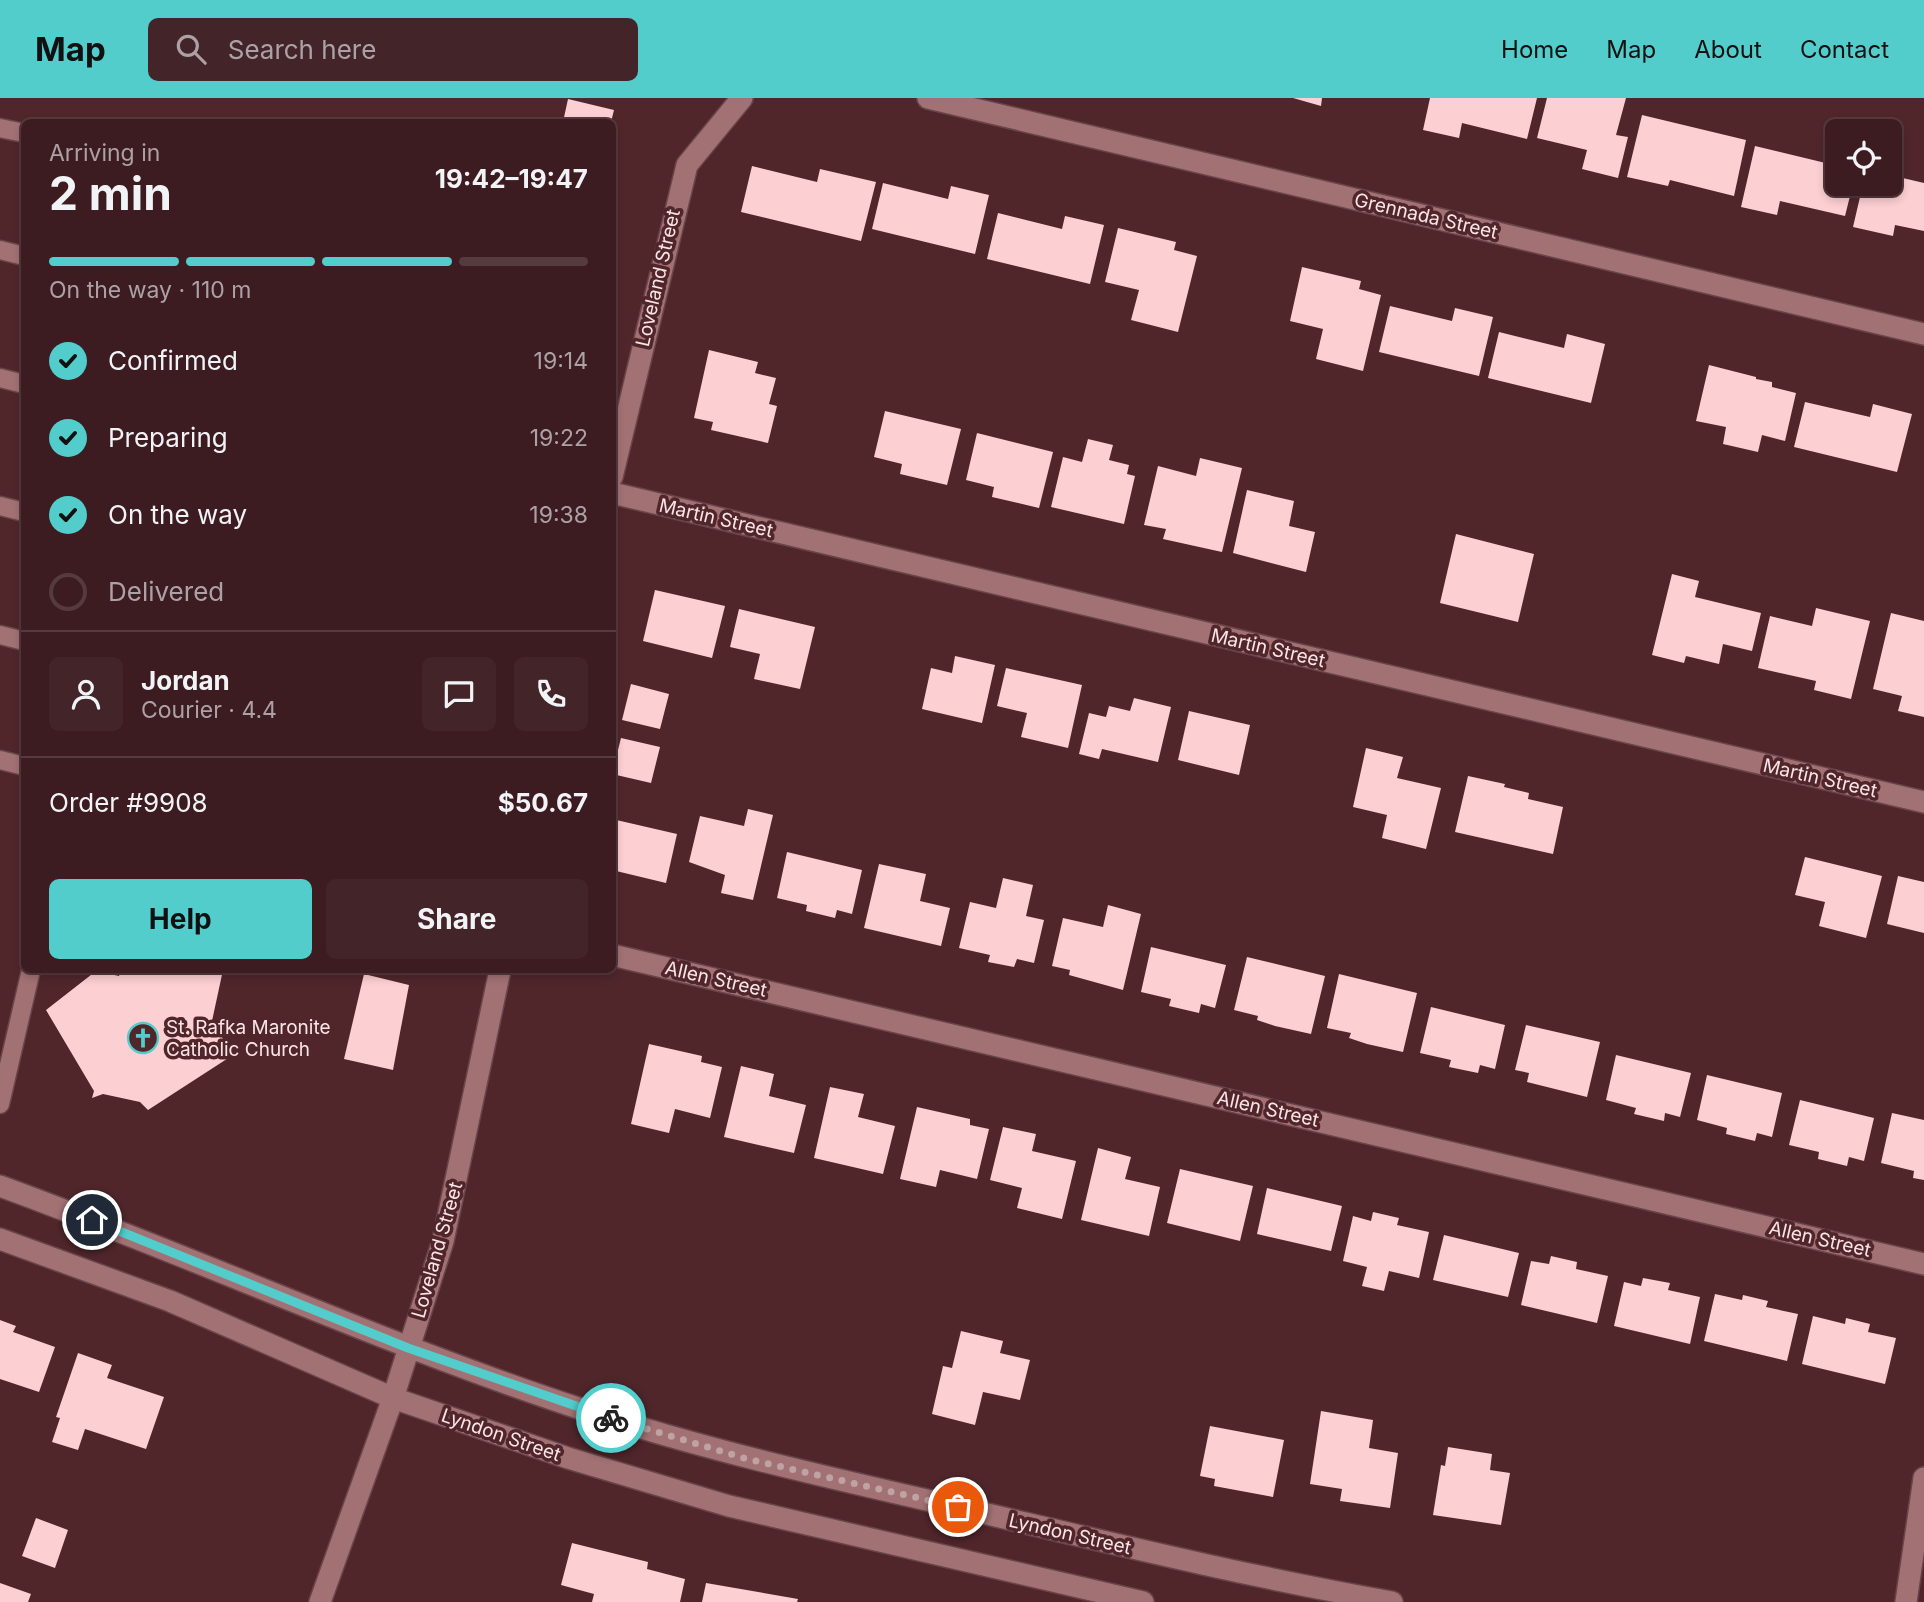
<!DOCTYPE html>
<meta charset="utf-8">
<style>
:root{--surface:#3c1c20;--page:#432529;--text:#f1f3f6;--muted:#aca1a5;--line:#553a3e;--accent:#52cdcc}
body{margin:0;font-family:Inter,sans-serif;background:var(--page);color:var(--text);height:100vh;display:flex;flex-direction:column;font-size:26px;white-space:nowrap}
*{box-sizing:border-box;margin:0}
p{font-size:23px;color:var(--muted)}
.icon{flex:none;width:38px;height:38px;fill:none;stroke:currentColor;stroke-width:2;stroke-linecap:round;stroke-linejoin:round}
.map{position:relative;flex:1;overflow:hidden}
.panel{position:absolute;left:21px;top:21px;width:595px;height:854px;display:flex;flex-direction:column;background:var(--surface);border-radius:10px;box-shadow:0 4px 10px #0003,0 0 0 2px var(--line)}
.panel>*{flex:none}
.fabs{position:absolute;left:1825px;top:21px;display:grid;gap:14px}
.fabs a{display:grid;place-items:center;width:77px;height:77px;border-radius:10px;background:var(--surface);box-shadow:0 4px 10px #0003,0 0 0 2px var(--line);font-size:35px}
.pin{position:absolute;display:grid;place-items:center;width:60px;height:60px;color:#fff;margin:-30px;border:4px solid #fff;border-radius:50%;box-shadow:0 2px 7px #0007}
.courier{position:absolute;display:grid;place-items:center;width:70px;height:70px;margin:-35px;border:5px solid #52cdcc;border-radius:50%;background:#fff;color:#222;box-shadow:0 2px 9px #0007}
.head em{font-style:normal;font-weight:700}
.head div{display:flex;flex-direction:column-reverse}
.head{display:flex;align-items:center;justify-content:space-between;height:119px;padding:0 28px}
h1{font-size:46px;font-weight:700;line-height:52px}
.bar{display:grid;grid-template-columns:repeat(4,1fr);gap:10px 7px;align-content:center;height:84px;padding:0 28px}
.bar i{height:9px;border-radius:5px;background:var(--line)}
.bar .selected{background:var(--accent)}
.bar p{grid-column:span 4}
.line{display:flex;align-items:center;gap:18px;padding:0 28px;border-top:2px solid var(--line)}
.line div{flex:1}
.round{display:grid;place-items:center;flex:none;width:74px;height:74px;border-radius:10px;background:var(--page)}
ol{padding:0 28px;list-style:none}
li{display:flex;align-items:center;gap:21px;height:77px}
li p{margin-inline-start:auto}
li .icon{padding:7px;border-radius:50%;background:var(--accent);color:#111;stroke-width:4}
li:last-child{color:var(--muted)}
li i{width:38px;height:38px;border:4px solid var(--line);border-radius:50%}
.action{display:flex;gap:14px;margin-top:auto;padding:14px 28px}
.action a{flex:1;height:80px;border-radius:10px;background:var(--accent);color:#111;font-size:28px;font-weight:700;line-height:80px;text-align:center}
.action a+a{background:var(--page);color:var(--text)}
header{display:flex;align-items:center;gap:42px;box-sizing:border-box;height:98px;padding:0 35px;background:var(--accent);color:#111}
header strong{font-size:33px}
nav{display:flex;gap:38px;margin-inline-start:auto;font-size:24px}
.search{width:490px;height:63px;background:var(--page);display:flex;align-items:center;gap:18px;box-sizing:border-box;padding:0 24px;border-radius:10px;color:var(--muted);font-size:26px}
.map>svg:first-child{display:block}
.building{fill:#fccfd2}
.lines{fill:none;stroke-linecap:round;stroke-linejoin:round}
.service-casing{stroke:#68454a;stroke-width:21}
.minor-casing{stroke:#68454a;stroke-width:24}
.service{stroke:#a27174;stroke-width:18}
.minor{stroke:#a27174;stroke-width:21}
.done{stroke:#bfa2a4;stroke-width:7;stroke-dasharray:0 12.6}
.route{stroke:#52cdcc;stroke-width:9}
.labels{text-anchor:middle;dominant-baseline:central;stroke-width:7;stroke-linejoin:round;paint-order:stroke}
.street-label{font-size:19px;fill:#fbe4e5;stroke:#50262b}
.poi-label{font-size:19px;fill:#fbe4e5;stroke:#50262b;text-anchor:start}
</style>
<header>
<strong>Map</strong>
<div class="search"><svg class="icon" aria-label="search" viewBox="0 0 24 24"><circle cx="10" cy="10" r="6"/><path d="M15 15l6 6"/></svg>Search here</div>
<nav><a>Home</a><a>Map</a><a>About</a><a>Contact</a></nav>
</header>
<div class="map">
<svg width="1924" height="1504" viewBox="0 0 1924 1504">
<rect width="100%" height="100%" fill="#50262b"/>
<g class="building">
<polygon points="1293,0 1322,0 1321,8"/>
<polygon points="1430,0 1537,0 1527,41 1462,25 1459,40 1423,32"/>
<polygon points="1547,0 1626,0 1616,37 1628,39 1618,80 1582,71 1587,52 1537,40"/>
<polygon points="568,1 614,12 611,24 563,24"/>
<polygon points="1642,17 1746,42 1734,98 1670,82 1668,88 1627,79"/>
<polygon points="1755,48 1838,68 1838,86 1853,86 1845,118 1780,103 1777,117 1741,109"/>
<polygon points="752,68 817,84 820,71 876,84 861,143 741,114"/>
<polygon points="1890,77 1924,85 1924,133 1895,127 1893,138 1853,129 1863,86 1890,86"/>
<polygon points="883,85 948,101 951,88 989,97 975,156 872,131"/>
<polygon points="998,115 1062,131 1065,118 1104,127 1090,186 987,161"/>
<polygon points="1118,130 1176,144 1174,152 1197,158 1178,234 1131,222 1139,192 1105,184"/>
<polygon points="1302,169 1361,183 1359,191 1381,197 1363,273 1316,261 1323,231 1290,223"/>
<polygon points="1390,208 1452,223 1455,210 1493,219 1479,278 1379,254"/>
<polygon points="1499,234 1564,250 1567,236 1605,246 1591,305 1488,280"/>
<polygon points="709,252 758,264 755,275 776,280 769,306 777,308 768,345 711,332 713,324 694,320"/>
<polygon points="1709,267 1756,279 1756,281 1772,284 1772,289 1796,295 1785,343 1762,337 1758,354 1723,346 1726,329 1696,323"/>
<polygon points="1805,304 1870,319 1873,306 1912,316 1897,374 1794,349"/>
<polygon points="885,313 961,331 947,387 900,376 902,366 874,359"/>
<polygon points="977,335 1053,354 1039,410 992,399 994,389 966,382"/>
<polygon points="1088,341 1113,347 1109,362 1129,367 1127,376 1135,378 1124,426 1051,409 1063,359 1082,364"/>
<polygon points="1200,360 1242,370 1222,454 1163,441 1166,431 1144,427 1158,368 1196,378"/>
<polygon points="1247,392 1294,403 1289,428 1315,434 1306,474 1233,455"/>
<polygon points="1456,436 1534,456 1518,524 1440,505"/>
<polygon points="1672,476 1699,483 1695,499 1761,515 1752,553 1723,546 1719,566 1686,558 1684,565 1652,557"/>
<polygon points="655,492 725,508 712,560 643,543"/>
<polygon points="1816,510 1870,523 1851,601 1814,592 1816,583 1758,570 1770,518 1812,528"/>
<polygon points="739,511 815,529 800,591 754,581 760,556 730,549"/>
<polygon points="1891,515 1924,523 1924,619 1898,613 1902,598 1873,591"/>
<polygon points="955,558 995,567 982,625 922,611 931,570 952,575"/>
<polygon points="1006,570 1082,587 1068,650 1021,639 1027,615 997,608"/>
<polygon points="631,586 669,596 660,631 622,622"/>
<polygon points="1134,600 1171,609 1158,664 1102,651 1099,661 1079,656 1089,615 1106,619 1109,608 1130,613"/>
<polygon points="1189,613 1250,627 1239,677 1178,662"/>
<polygon points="621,640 660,649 651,685 612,676"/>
<polygon points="1366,650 1403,659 1397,680 1441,690 1426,751 1382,740 1387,717 1353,709"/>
<polygon points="1468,678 1505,686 1504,689 1529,695 1528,701 1563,709 1553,756 1455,734"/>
<polygon points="748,711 773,717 753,802 721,795 725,777 689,764 700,718 744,728"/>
<polygon points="612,721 677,736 666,785 612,772"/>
<polygon points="787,754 862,772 852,816 837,812 835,820 806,813 807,807 777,800"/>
<polygon points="1805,759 1882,778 1866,840 1819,828 1825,804 1795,797"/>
<polygon points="879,766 926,776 920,803 950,810 941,848 864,830"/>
<polygon points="1898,778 1924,784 1924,835 1887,826"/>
<polygon points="1003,780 1033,787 1026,818 1044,822 1034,865 1017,861 1014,869 988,864 990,857 959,850 970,804 996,810"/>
<polygon points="1108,807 1141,816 1123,892 1069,877 1070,872 1052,868 1063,820 1103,829"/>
<polygon points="1151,849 1226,867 1215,910 1201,906 1199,915 1169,908 1171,901 1141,894"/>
<polygon points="1247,859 1325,878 1311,936 1275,928 1257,922 1258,918 1234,912"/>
<polygon points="121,872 223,872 212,923 233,957 148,1012 140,1004 103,996 92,1000 94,993 46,912 96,873 119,878"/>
<polygon points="364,876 409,887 393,972 344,961"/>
<polygon points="1339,876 1417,895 1403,954 1367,946 1349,940 1351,935 1327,930"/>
<polygon points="1431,909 1505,927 1495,971 1480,967 1478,975 1449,969 1451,962 1420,955"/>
<polygon points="1526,927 1600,944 1587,999 1527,984 1529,975 1515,972"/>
<polygon points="649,946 702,958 701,964 722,969 710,1020 675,1011 669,1035 631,1026"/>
<polygon points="1616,957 1691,975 1680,1019 1665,1015 1664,1023 1634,1016 1636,1010 1606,1002"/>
<polygon points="741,968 774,976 769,998 806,1007 794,1055 724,1039"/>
<polygon points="1707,977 1782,995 1772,1039 1757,1035 1755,1043 1726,1036 1727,1030 1697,1022"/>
<polygon points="830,989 864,996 858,1019 895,1028 883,1076 814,1060"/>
<polygon points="1800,1002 1874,1020 1864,1063 1849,1059 1847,1068 1818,1061 1819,1054 1789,1047"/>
<polygon points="917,1009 970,1021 970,1027 989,1031 977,1081 940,1072 936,1089 900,1081"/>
<polygon points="1892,1015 1924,1022 1924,1082 1913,1080 1914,1073 1881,1065"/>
<polygon points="1003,1029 1036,1036 1032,1053 1076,1063 1062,1121 1017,1110 1022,1090 990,1082"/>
<polygon points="1098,1050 1131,1059 1125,1081 1160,1089 1149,1138 1081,1122"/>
<polygon points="1180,1071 1253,1088 1240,1143 1167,1125"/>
<polygon points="1267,1090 1342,1108 1331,1153 1257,1136"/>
<polygon points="1373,1114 1399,1120 1397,1127 1429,1134 1419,1180 1389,1173 1384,1193 1362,1188 1367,1169 1343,1163 1353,1118 1371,1123"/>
<polygon points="1444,1137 1519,1155 1508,1199 1433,1182"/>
<polygon points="1551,1158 1577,1164 1576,1171 1608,1178 1597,1225 1521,1207 1531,1163 1549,1166"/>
<polygon points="1643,1180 1670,1185 1668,1192 1700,1199 1690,1246 1614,1228 1624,1184 1641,1188"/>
<polygon points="1715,1196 1742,1202 1743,1197 1768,1203 1766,1209 1798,1216 1787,1263 1704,1243"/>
<polygon points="1813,1218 1845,1226 1846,1220 1870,1226 1868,1234 1896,1240 1885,1286 1802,1266"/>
<polygon points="0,1222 16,1228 13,1234 55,1249 39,1294 0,1281"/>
<polygon points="961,1233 1003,1243 1000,1255 1030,1262 1020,1302 983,1294 975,1327 932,1316 943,1268 952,1270"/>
<polygon points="78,1255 112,1267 107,1280 164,1299 146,1351 85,1331 78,1352 52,1344 60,1320 56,1319"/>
<polygon points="1321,1313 1373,1322 1369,1350 1398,1355 1390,1410 1340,1403 1342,1391 1310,1386"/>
<polygon points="1210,1328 1284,1342 1273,1399 1214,1388 1215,1381 1200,1378"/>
<polygon points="1448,1349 1492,1356 1490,1372 1510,1375 1501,1427 1433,1417 1441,1367 1445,1368"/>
<polygon points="36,1420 68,1432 55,1470 22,1458"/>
<polygon points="572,1445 648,1464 647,1471 685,1481 680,1504 592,1504 594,1496 561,1487"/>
<polygon points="0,1485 31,1496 28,1504 0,1504"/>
<polygon points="706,1485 798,1501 797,1504 702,1504"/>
</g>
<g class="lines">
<g class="service-casing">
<g id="service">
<polyline points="0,30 24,35"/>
<polyline points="0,152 24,158"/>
<polyline points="0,280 24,286"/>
<polyline points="0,408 24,414"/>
<polyline points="0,537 24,543"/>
<polyline points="0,662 24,668"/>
<polyline points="0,1006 31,872"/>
</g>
</g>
<g class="minor-casing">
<g id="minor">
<polyline points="928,0 1924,236"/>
<polyline points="612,379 687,67 742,0"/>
<polyline points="612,395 1924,704"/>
<polyline points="612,857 1924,1166"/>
<path d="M0 1088C195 1159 383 1246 581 1311 708 1353 839 1382 970 1412 1111 1445 1250 1479 1392 1504"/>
<polyline points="0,1141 170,1203 393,1300 568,1360 729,1408 1143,1504"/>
<polyline points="320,1504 393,1300 443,1143 500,872"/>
<polyline points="1906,1504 1924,1380"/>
</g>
</g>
<use href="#service" class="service"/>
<use href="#minor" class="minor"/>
</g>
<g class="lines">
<polyline class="done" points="611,1320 747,1361 958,1409"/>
<polyline class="route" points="92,1122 408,1250 611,1320"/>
</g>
<defs>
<g id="church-ring" transform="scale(1.575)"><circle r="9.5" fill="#50262b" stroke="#52cdcc" stroke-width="1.5"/><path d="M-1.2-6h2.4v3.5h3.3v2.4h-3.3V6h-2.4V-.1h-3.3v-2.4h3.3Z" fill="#52cdcc"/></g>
</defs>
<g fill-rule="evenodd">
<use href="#church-ring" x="143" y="940"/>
</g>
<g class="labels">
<g class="street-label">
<text transform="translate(1426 118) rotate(13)">Grennada Street</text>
<text transform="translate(658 180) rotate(-77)">Loveland Street</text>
<text transform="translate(716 420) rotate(13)">Martin Street</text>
<text transform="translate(1268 550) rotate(13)">Martin Street</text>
<text transform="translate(1820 680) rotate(13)">Martin Street</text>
<text transform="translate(716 881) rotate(13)">Allen Street</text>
<text transform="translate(1268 1011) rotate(13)">Allen Street</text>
<text transform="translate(1820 1141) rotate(13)">Allen Street</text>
<text transform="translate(437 1152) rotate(-74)">Loveland Street</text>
<text transform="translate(501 1337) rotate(19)">Lyndon Street</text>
<text transform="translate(1070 1436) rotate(13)">Lyndon Street</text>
</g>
<g class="poi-label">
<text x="166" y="929">St. Rafka Maronite<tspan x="166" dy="22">Catholic Church</tspan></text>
</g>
</g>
</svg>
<div class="fabs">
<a><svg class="icon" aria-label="locate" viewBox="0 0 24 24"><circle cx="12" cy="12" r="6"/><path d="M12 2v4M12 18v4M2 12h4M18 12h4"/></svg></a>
</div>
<div class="pin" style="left:958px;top:1409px;background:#ea580c"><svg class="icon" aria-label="bag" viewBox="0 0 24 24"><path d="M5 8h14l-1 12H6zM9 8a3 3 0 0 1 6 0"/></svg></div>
<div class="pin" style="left:92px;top:1122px;background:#1f2937"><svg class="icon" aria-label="home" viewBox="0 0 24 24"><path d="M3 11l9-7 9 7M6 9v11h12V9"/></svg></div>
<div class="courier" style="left:611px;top:1320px"><svg class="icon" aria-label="bike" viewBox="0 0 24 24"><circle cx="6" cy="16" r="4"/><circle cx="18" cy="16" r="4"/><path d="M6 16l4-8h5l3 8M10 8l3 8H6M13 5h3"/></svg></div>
<section class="panel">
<div class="head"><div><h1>2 min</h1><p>Arriving in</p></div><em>19:42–19:47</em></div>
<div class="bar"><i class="selected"></i><i class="selected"></i><i class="selected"></i><i></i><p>On the way · 110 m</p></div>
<ol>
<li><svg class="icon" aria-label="check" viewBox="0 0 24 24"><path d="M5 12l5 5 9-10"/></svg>Confirmed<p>19:14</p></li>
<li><svg class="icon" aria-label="check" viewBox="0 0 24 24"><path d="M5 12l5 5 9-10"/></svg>Preparing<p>19:22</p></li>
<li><svg class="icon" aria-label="check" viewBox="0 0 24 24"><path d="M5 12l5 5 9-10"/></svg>On the way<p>19:38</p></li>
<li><i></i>Delivered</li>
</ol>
<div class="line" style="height:126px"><a class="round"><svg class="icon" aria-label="person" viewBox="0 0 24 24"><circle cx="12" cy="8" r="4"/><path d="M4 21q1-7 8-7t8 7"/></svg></a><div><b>Jordan</b><p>Courier · 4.4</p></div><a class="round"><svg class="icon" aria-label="chat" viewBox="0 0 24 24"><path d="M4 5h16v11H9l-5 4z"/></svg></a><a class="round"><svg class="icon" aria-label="phone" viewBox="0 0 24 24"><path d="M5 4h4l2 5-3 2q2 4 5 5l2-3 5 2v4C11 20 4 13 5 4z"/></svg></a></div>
<div class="line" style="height:91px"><div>Order #9908</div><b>$50.67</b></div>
<div class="action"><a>Help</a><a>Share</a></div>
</section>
</div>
